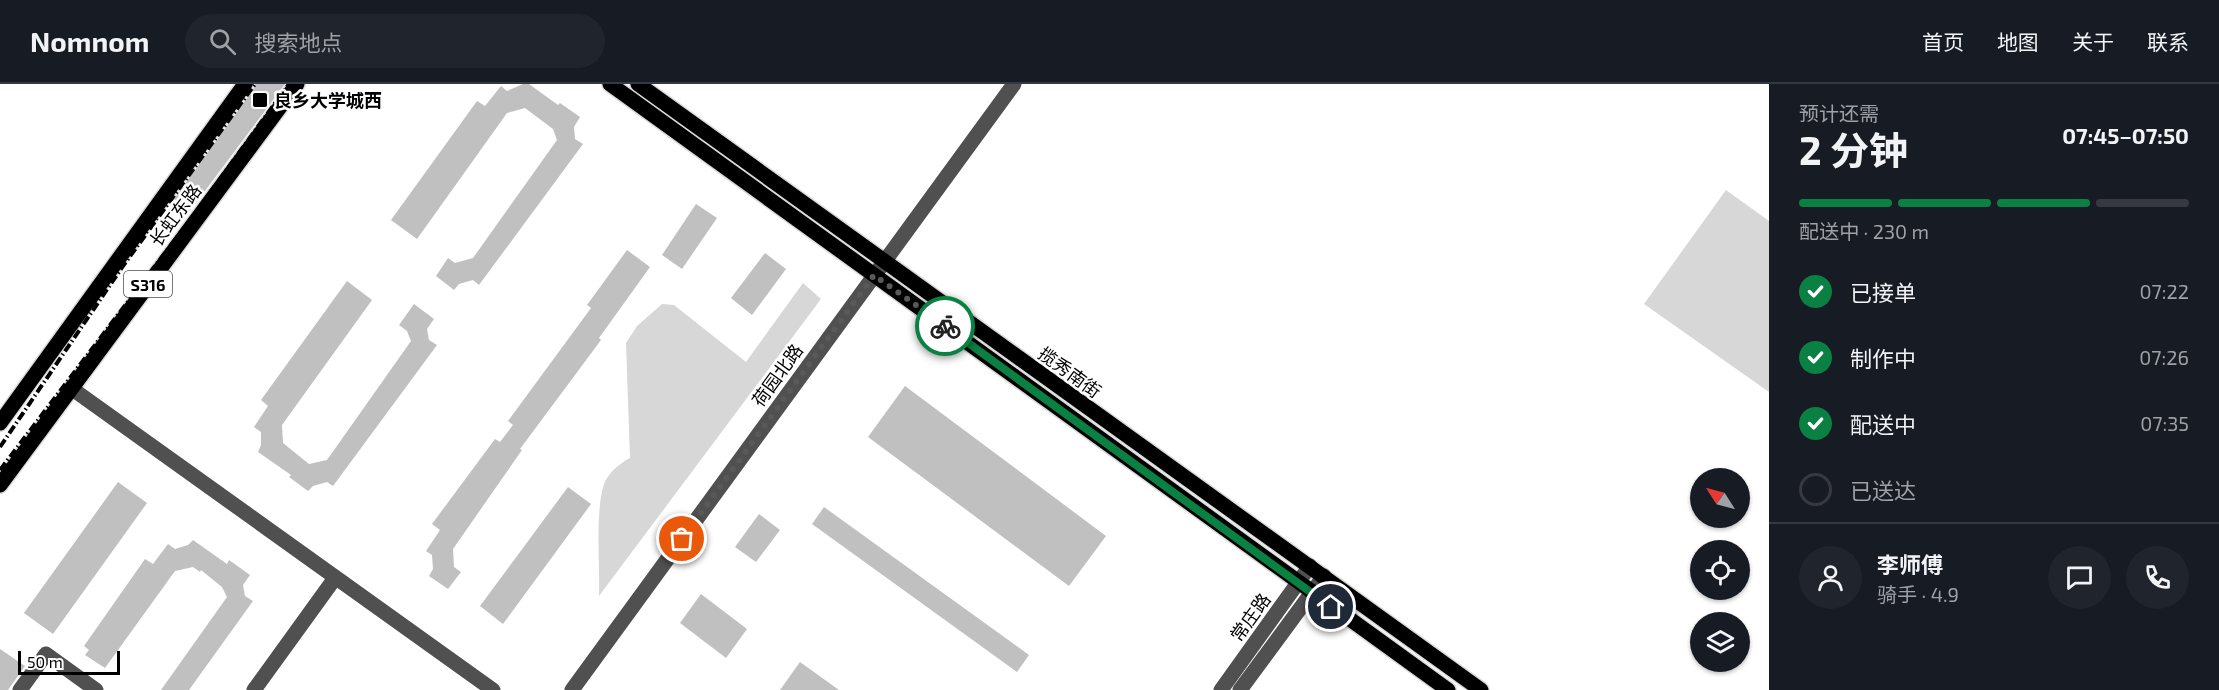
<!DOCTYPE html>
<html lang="zh">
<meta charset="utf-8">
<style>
:root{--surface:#171b24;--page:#20242c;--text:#f1f3f6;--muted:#9ea1a6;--line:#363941;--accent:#0b8043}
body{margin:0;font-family:"Exo 2","Noto Sans SC",sans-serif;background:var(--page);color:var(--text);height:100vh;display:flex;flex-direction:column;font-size:22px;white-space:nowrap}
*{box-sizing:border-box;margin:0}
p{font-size:20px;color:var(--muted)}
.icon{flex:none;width:33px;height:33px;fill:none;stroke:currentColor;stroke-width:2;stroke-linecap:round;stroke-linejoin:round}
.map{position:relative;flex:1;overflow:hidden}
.sheet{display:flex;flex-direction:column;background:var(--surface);width:450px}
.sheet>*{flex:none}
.needle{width:39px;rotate:306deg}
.fabs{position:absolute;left:1690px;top:384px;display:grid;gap:12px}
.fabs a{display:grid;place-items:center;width:60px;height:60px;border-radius:50%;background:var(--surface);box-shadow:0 2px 4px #0004;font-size:30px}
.scale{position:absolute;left:18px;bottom:15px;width:102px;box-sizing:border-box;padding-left:6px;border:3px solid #000;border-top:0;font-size:16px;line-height:21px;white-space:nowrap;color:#000;-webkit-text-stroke:4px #fff;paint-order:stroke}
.pin{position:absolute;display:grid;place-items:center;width:51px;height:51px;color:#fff;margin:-26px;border:3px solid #fff;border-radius:50%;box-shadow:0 2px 6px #0007}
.courier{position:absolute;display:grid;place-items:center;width:60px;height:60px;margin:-30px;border:4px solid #0b8043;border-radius:50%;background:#fff;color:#222;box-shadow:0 2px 8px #0007}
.summary em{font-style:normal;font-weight:700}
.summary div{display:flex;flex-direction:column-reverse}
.summary{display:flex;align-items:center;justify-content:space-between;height:102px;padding:0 30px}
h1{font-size:39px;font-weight:700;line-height:45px}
.bar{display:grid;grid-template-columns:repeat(4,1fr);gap:9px 6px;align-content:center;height:72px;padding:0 30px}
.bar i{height:8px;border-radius:4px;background:var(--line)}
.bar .on{background:var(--accent)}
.bar p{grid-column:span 4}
.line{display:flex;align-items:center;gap:15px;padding:0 30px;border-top:2px solid var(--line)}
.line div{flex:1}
.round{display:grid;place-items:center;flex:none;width:63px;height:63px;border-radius:32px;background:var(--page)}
ol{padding:0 30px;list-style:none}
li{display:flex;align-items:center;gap:18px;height:66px}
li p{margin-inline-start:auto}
li .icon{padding:6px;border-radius:50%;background:var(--accent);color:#fff;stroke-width:4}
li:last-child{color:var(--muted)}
li i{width:33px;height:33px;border:3px solid var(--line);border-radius:50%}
header{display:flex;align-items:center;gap:36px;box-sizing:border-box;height:84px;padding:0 30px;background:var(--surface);border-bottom:2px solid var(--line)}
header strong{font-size:28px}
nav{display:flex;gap:33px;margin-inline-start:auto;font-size:21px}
.search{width:420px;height:54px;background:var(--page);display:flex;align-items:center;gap:15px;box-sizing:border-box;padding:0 21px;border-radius:33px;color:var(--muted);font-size:22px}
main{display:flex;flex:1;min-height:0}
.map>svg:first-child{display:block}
.green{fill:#d7d7d7}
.building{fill:#c0c0c0}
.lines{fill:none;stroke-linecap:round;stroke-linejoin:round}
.major-casing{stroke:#dbdbdb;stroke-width:18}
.minor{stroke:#505050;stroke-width:15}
.major{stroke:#000;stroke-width:15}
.rail{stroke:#000;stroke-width:4;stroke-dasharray:9 3 1.5 3;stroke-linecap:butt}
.done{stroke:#595959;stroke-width:6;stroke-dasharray:0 10.8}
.route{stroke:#0b8043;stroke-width:8}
.poi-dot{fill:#000;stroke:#fff;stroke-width:2}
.labels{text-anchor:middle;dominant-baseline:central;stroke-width:5;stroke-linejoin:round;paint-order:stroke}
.shield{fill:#fff;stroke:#4c4c4c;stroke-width:1.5}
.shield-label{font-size:16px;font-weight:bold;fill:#000}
.poi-label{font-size:18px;font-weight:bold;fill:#000;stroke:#fff;text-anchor:start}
.street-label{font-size:18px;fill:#000;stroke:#fff}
</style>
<header>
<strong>Nomnom</strong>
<div class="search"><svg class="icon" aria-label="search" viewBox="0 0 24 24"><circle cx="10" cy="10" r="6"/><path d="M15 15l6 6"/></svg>搜索地点</div>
<nav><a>首页</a><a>地图</a><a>关于</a><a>联系</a></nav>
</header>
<main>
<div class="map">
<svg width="1769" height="606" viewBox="0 0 1769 606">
<rect width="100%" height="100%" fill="#fff"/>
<g class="green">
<polygon points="1726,106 1769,137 1769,308 1644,220"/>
<path d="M803 199 821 215 599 512C600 481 595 427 604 400 608 389 620 379 630 374L626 259 637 242 662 220 674 221 746 278Z"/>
</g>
<g class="building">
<polygon points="255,0 285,0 190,127 174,115 253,6"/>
<polygon points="523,0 529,0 558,21 560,19 580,33 574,43 575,55 583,60 479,201 473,196 459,200 454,206 436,192 448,174 455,179 473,174 557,56 553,45 525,24 507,29 417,155 391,136 477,17 485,22 501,2 507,7"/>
<polygon points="696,120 717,134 682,185 662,171"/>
<polygon points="627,166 650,183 599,254 601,256 520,365 522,366 453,465 454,483 461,488 448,505 429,492 433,485 432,471 426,467 440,446 432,440 495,355 500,358 513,341 508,337 591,224 587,221"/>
<polygon points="765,169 786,185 752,231 731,214"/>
<polygon points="347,197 372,216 282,341 283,359 309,380 327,376 411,257 407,247 399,241 414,220 434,235 427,245 429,256 437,261 333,402 327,398 313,402 308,407 289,393 291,391 258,368 261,361 261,348 254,343 268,322 261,316"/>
<polygon points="905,302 1106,452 1069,502 868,353"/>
<polygon points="118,398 147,419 53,550 24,529"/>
<polygon points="568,403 591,420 503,540 480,522"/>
<polygon points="824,423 1029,571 1017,588 812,440"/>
<polygon points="759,430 780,446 756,478 735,463"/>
<polygon points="193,456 227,480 229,476 250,491 243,501 245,512 253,517 189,606 161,606 227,513 222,503 201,486 200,488 193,483 175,487 105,584 85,571 89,566 84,562 145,475 153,480 168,460 175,465 188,461"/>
<polygon points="701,510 747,545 726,574 680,539"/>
<polygon points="0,565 25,582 8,606 0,606"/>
<polygon points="800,578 839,606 780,606"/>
</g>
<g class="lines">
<g class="major-casing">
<g id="major">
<polyline points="610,0 1448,606"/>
<polyline points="638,0 1481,606"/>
<polyline points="0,339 245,0"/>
<polyline points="0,401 297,0"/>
</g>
</g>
<g class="minor">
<polyline points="71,304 493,606"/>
<polyline points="20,606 46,570 96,606"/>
<polyline points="254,606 335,494"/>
<polyline points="572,606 1014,0"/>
<polyline points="1221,606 1310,482"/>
<polyline points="1240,606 1324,492"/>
</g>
<use href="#major" class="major"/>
<g class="rail">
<polyline points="0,363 123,182 255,0"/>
<polyline points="0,386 193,132 289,0"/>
</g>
</g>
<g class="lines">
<polyline class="done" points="682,455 874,191 945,242"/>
<polyline class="route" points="945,242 1331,523"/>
</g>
<rect class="poi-dot" x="252" y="8" width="16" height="16" rx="3"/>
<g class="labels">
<rect class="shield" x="124" y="187" width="48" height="26" rx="4.5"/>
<g class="shield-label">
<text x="148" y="200">S316</text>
</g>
<g class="poi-label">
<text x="274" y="16">良乡大学城西</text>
</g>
<g class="street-label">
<text transform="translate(175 131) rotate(-53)">长虹东路</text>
<text transform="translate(1070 288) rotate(36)">揽秀南街</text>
<text transform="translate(777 291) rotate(-54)">荷园北路</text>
<text transform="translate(1250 533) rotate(-54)">常庄路</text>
</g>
</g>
</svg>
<div class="fabs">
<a><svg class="needle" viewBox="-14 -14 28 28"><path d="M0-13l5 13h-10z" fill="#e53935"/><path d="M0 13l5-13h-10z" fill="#9ea1a6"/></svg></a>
<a><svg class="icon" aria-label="locate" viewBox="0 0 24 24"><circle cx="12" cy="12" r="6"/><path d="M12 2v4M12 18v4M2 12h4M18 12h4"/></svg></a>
<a><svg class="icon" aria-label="layers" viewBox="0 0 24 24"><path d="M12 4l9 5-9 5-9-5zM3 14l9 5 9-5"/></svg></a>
</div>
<div class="scale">50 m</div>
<div class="pin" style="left:682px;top:455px;background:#ea580c"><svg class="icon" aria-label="bag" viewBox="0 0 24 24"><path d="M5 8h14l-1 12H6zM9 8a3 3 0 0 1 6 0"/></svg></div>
<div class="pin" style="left:1331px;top:523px;background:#1f2937"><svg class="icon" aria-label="home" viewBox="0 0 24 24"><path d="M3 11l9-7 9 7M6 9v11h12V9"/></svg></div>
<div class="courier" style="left:945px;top:242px"><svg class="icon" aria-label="bike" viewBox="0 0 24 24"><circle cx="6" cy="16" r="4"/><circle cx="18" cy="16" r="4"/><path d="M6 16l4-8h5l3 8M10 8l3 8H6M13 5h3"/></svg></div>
</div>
<section class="sheet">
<div class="summary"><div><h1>2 分钟</h1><p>预计还需</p></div><em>07:45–07:50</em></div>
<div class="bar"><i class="on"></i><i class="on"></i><i class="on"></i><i></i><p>配送中 · 230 m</p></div>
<ol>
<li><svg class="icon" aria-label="check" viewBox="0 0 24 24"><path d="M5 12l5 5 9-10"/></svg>已接单<p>07:22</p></li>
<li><svg class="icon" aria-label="check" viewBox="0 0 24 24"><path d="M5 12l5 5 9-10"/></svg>制作中<p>07:26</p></li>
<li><svg class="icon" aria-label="check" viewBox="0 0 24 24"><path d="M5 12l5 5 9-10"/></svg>配送中<p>07:35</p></li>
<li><i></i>已送达</li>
</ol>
<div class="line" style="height:108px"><a class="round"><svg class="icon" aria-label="person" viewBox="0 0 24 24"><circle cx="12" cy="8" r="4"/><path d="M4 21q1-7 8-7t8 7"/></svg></a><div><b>李师傅</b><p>骑手 · 4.9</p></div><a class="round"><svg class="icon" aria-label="chat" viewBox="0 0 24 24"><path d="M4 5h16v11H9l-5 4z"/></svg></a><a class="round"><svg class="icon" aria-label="phone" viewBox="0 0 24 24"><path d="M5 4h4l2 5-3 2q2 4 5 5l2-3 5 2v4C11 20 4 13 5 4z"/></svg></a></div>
</section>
</main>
